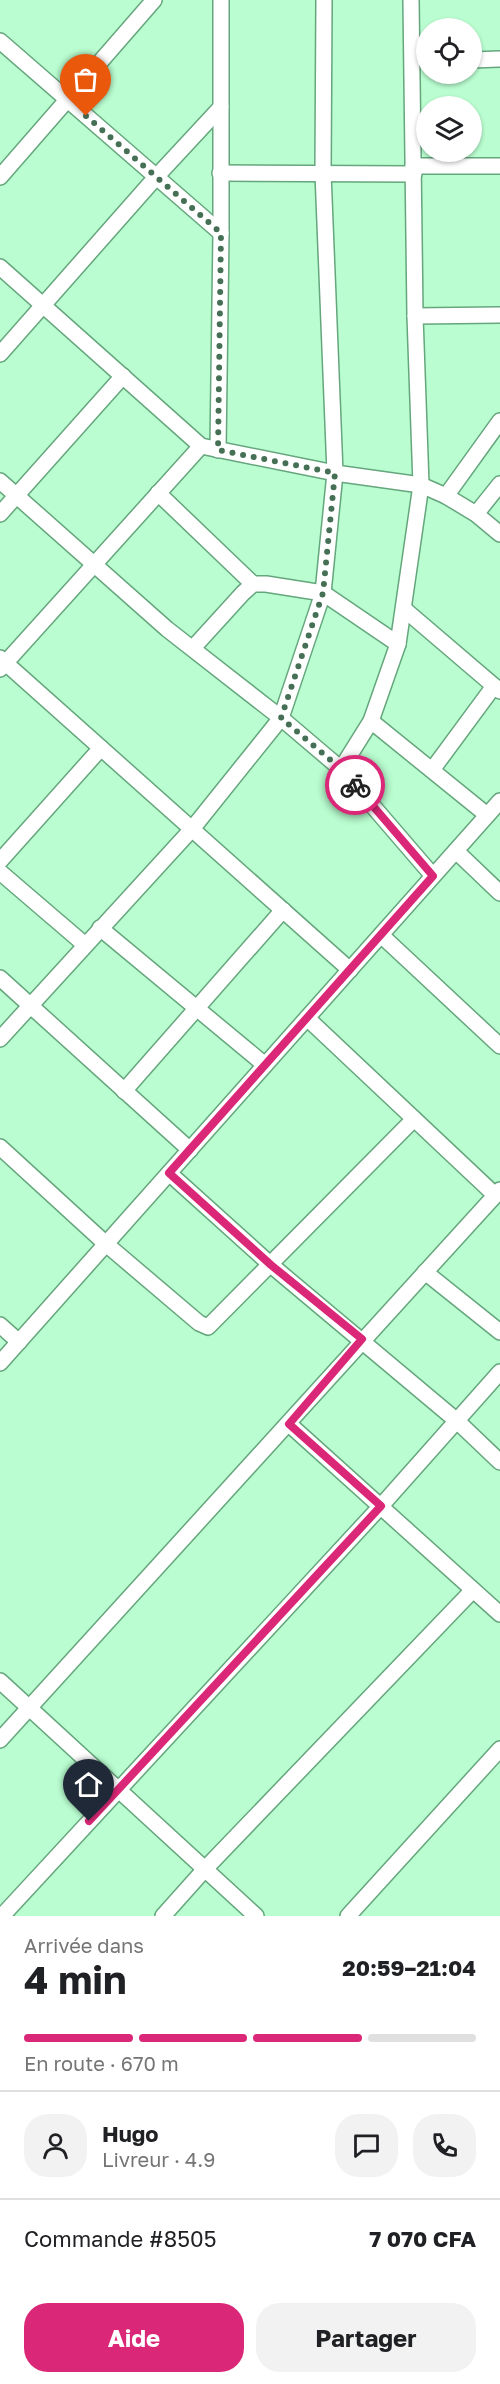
<!DOCTYPE html>
<html lang="fr">
<meta charset="utf-8">
<style>
:root{--surface:#fff;--page:#f2f2f2;--text:#202124;--muted:#757577;--line:#e0e0e0;--accent:#db2777}
body{margin:0;font-family:"Golos Text",sans-serif;background:var(--page);color:var(--text);height:100vh;display:flex;flex-direction:column;font-size:22px;white-space:nowrap}
*{box-sizing:border-box;margin:0}
p{font-size:20px;color:var(--muted)}
.icon{flex:none;width:33px;height:33px;fill:none;stroke:currentColor;stroke-width:2;stroke-linecap:round;stroke-linejoin:round}
.map{position:relative;height:1916px;overflow:hidden}
.details{display:flex;flex-direction:column;background:var(--surface);flex:1}
.details>*{flex:none}
.tools{position:absolute;left:416px;top:18px;display:grid;gap:12px}
.tools a{display:grid;place-items:center;width:66px;height:66px;border-radius:50%;background:var(--surface);box-shadow:0 2px 4px #0004;font-size:30px}
.pin{position:absolute;display:grid;place-items:center;width:51px;height:51px;color:#fff;margin:-62px -26px;border-radius:50% 50% 50% 0;rotate:-45deg;box-shadow:0 0 6px #0007}
.pin .icon{rotate:45deg}
.courier{position:absolute;display:grid;place-items:center;width:60px;height:60px;margin:-30px;border:4px solid #db2777;border-radius:50%;background:#fff;color:#222;box-shadow:0 2px 8px #0007}
.head em{font-style:normal;font-weight:700}
.head div{display:flex;flex-direction:column-reverse}
.head{display:flex;align-items:center;justify-content:space-between;height:102px;padding:0 24px}
h1{font-size:39px;font-weight:700;line-height:45px}
.bar{display:grid;grid-template-columns:repeat(4,1fr);gap:9px 6px;align-content:center;height:72px;padding:0 24px}
.bar i{height:8px;border-radius:4px;background:var(--line)}
.bar .on{background:var(--accent)}
.bar p{grid-column:span 4}
.line{display:flex;align-items:center;gap:15px;padding:0 24px;border-top:2px solid var(--line)}
.line div{flex:1}
.round{display:grid;place-items:center;flex:none;width:63px;height:63px;border-radius:24px;background:var(--page)}
.cta{display:flex;gap:12px;margin-top:auto;padding:12px 24px}
.cta a{flex:1;height:69px;border-radius:24px;background:var(--accent);color:#fff;font-size:24px;font-weight:700;line-height:69px;text-align:center}
.cta a+a{background:var(--page);color:var(--text)}
.map>svg:first-child{display:block}
.lines{fill:none;stroke-linecap:round;stroke-linejoin:round}
.minor-casing{stroke:#65a67d;stroke-width:18}
.minor{stroke:#fff;stroke-width:15}
.done{stroke:#467056;stroke-width:6;stroke-dasharray:0 10.8}
.route{stroke:#db2777;stroke-width:8}
</style>
<div class="map">
<svg width="500" height="1916" viewBox="0 0 500 1916">
<rect width="100%" height="100%" fill="#b9fdd0"/>
<g class="lines">
<g class="minor-casing">
<g id="minor">
<polyline points="411,0 415,316 421,485 398,644 371,721 341,769 433,876"/>
<polyline points="0,41 221,233"/>
<polyline points="471,60 500,59"/>
<polyline points="413,166 500,166"/>
<polyline points="220,173 414,174"/>
<polyline points="0,177 154,0"/>
<polyline points="0,267 201,446 335,473 421,485 446,496 476,514 500,534"/>
<polyline points="415,316 500,315"/>
<polyline points="0,354 157,176 221,107"/>
<polyline points="218,450 221,233 221,0"/>
<polyline points="0,481 167,629 281,718 341,769"/>
<polyline points="158,493 253,584"/>
<polyline points="446,496 500,421"/>
<polyline points="0,514 123,376"/>
<polyline points="476,514 500,484"/>
<polyline points="404,609 500,691"/>
<polyline points="193,648 243,593 253,584 266,584 323,593 398,644"/>
<polyline points="0,658 350,970"/>
<polyline points="0,669 201,446"/>
<polyline points="371,721 487,815"/>
<polyline points="432,770 494,686"/>
<polyline points="456,851 500,893"/>
<polyline points="0,861 101,748"/>
<polyline points="0,872 84,944"/>
<polyline points="100,928 265,1065"/>
<polyline points="381,935 500,1046"/>
<polyline points="0,978 190,1150"/>
<polyline points="307,1018 495,1195"/>
<polyline points="0,1039 192,829 281,718 323,593 335,473 323,173 324,0"/>
<polyline points="124,1091 283,910"/>
<polyline points="0,1147 106,1244 199,1323 208,1327 414,1119"/>
<polyline points="169,1173 271,1265 457,1421 500,1462"/>
<polyline points="425,1272 500,1332"/>
<polyline points="0,1325 19,1342"/>
<polyline points="0,1363 500,801"/>
<polyline points="289,1424 500,1614"/>
<polyline points="0,1681 256,1916"/>
<polyline points="0,1740 500,1190"/>
<polyline points="2,1916 381,1506 500,1372"/>
<polyline points="163,1916 205,1869 473,1590"/>
<polyline points="348,1916 500,1749"/>
</g>
</g>
<use href="#minor" class="minor"/>
</g>
<g class="lines">
<polyline class="done" points="86,116 221,233 218,450 335,473 323,593 281,718 341,769 355,785"/>
<polyline class="route" points="89,1821 381,1506 289,1424 362,1339 271,1265 169,1173 433,876 355,785"/>
</g>
</svg>
<div class="tools">
<a><svg class="icon" aria-label="locate" viewBox="0 0 24 24"><circle cx="12" cy="12" r="6"/><path d="M12 2v4M12 18v4M2 12h4M18 12h4"/></svg></a>
<a><svg class="icon" aria-label="layers" viewBox="0 0 24 24"><path d="M12 4l9 5-9 5-9-5zM3 14l9 5 9-5"/></svg></a>
</div>
<div class="pin" style="left:86px;top:116px;background:#ea580c"><svg class="icon" aria-label="bag" viewBox="0 0 24 24"><path d="M5 8h14l-1 12H6zM9 8a3 3 0 0 1 6 0"/></svg></div>
<div class="pin" style="left:89px;top:1821px;background:#1f2937"><svg class="icon" aria-label="home" viewBox="0 0 24 24"><path d="M3 11l9-7 9 7M6 9v11h12V9"/></svg></div>
<div class="courier" style="left:355px;top:785px"><svg class="icon" aria-label="bike" viewBox="0 0 24 24"><circle cx="6" cy="16" r="4"/><circle cx="18" cy="16" r="4"/><path d="M6 16l4-8h5l3 8M10 8l3 8H6M13 5h3"/></svg></div>
</div>
<section class="details">
<div class="head"><div><h1>4 min</h1><p>Arrivée dans</p></div><em>20:59–21:04</em></div>
<div class="bar"><i class="on"></i><i class="on"></i><i class="on"></i><i></i><p>En route · 670 m</p></div>
<div class="line" style="height:108px"><a class="round"><svg class="icon" aria-label="person" viewBox="0 0 24 24"><circle cx="12" cy="8" r="4"/><path d="M4 21q1-7 8-7t8 7"/></svg></a><div><b>Hugo</b><p>Livreur · 4.9</p></div><a class="round"><svg class="icon" aria-label="chat" viewBox="0 0 24 24"><path d="M4 5h16v11H9l-5 4z"/></svg></a><a class="round"><svg class="icon" aria-label="phone" viewBox="0 0 24 24"><path d="M5 4h4l2 5-3 2q2 4 5 5l2-3 5 2v4C11 20 4 13 5 4z"/></svg></a></div>
<div class="line" style="height:78px"><div>Commande #8505</div><b>7 070 CFA</b></div>
<div class="cta"><a>Aide</a><a>Partager</a></div>
</section>
